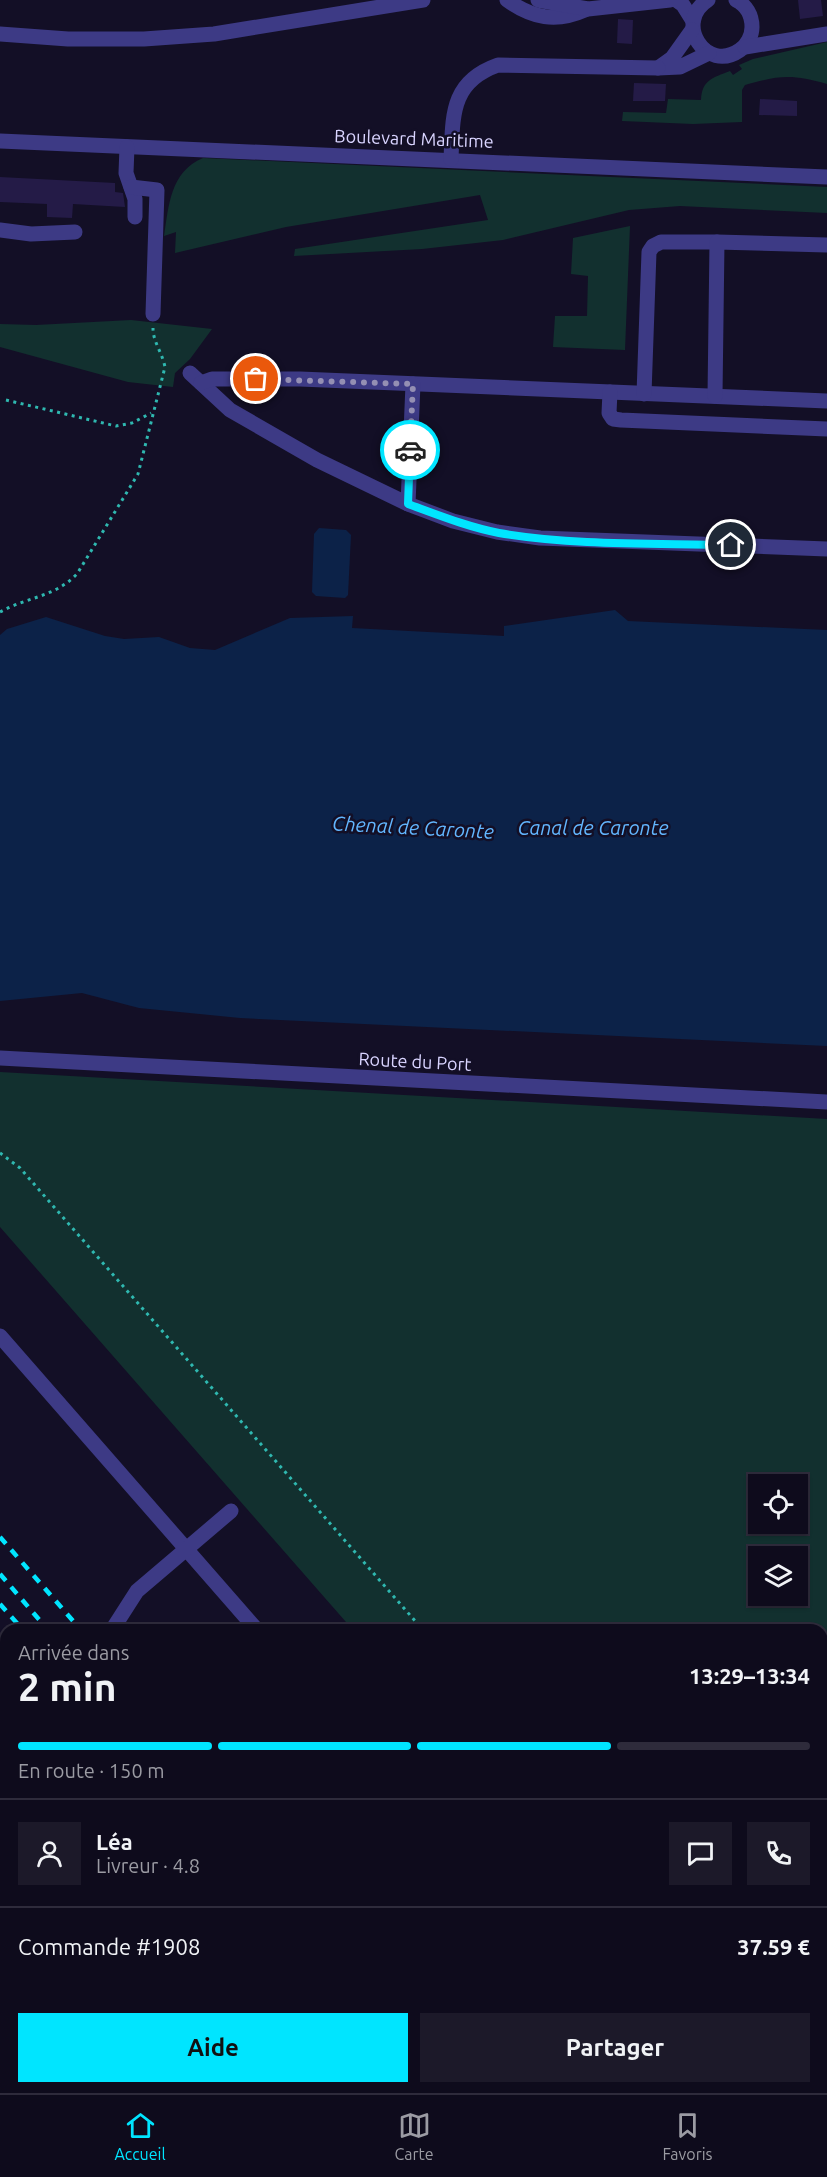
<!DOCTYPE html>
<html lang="fr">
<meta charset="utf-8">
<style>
:root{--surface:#0e0b1c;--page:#1c1929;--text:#f1f3f6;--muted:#9b9ba3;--line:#2e2b3b;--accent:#00e5ff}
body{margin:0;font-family:Ubuntu,sans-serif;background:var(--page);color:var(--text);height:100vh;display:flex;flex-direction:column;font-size:22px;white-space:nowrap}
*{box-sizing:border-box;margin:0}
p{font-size:20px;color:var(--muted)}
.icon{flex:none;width:33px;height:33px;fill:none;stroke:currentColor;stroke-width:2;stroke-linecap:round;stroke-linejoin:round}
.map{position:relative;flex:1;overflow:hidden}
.side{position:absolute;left:0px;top:1624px;width:828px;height:470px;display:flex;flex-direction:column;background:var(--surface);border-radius:18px 18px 0 0;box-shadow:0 2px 4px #0004,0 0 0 2px var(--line)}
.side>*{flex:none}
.buttons{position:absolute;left:748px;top:1474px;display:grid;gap:12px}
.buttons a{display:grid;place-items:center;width:60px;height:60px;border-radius:0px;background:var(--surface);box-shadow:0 2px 4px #0004,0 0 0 2px var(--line);font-size:30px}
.pin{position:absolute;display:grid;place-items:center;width:51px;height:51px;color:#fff;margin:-26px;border:3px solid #fff;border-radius:50%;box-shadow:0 2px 6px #0007}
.courier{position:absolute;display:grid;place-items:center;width:60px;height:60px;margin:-30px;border:4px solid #00e5ff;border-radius:50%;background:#fff;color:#222;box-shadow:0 2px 8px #0007}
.headline em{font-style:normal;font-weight:700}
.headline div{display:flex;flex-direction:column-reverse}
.headline{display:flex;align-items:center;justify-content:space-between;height:102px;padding:0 18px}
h1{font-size:39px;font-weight:700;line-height:45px}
.bar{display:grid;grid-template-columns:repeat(4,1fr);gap:9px 6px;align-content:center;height:72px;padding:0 18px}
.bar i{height:8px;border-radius:4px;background:var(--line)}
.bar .selected{background:var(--accent)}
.bar p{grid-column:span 4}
.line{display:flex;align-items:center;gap:15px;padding:0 18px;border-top:2px solid var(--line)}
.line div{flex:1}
.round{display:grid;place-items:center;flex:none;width:63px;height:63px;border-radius:0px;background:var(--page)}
.button{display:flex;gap:12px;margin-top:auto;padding:12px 18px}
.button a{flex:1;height:69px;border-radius:0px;background:var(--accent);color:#111;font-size:24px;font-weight:700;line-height:69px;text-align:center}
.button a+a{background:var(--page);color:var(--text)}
.tabs{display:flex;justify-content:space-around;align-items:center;height:84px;border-top:2px solid var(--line);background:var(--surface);font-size:16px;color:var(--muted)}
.tabs a{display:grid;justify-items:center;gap:3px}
.tabs .selected{color:var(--accent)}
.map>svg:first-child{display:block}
.green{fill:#12302f;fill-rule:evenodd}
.water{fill:#0c2248}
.building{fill:#241b47}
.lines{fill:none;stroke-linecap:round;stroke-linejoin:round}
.path{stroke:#2fb8b0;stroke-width:3;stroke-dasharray:3 4.5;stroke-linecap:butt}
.minor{stroke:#3d3a85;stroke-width:15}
.rail{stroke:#00e5ff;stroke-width:4.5;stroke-dasharray:9 8;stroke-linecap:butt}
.done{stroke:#948fb3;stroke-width:6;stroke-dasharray:0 10.8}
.route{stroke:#00e5ff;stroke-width:8}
.labels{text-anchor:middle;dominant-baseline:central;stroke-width:5;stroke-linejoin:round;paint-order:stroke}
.street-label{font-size:18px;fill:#d9d4ff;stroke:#130f26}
.water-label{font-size:20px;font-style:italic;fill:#62b6ff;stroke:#130f26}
</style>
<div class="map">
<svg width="827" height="2093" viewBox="0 0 827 2093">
<rect width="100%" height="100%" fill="#130f26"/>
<g class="green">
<path d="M827 42V84C793 74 779 75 745 85L742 90V122L693 124 622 121 623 112 666 113 668 99 701 100C702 80 712 78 730 71L733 75 742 69 739 65 753 59Z"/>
<path d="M203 158 827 187V213L680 206 629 210 503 240 422 249 294 256 295 249 488 220 480 195 286 227 175 253 176 232 164 236C169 205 170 172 203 158Z"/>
<polygon points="630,226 625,350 553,347 555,316 587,316 588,276 571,274 573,238"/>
<polygon points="131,320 212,329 190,359 175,373 173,387 128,382 0,347 0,324 36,325"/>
<path d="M0 1072 827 1119V2093H800L794 2088H822V1630H353L0 1227ZM759 1485H798V1524H759ZM759 1557H798V1596H759Z"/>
</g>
<g class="water">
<polygon points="319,528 346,530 351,535 348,595 345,598 316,596 312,592 314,534"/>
<polygon points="615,610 628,621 827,630 827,1046 240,1018 139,1008 82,993 0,1001 0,635 7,629 46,617 105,636 124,639 159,637 190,648 215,650 290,618 353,616 352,628 504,636 504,626"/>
</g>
<g class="building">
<polygon points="798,0 821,0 823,16 800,19"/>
<polygon points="618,19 633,20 632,44 617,43"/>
<polygon points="634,83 666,84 665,101 633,101"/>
<polygon points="760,99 797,101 797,116 759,115"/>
<polygon points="0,177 115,183 115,192 123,193 125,207 73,204 72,218 47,217 47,204 0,202"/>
</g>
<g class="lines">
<g class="path">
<polyline points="6,400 116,426 132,423 151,413"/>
<path d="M0 612C27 597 55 597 77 574L138 474 165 367C162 352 153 342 153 328"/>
<polyline points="0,1153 20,1168 423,1630"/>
<polyline points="822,2025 827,2030"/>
</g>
<g class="minor">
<path d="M507 0C532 18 556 23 585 10"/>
<polyline points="538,0 588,9 670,0"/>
<polyline points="676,0 683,5 693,21"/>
<path d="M708 0C673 22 706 74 740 50 747 45 752 36 752 27 752 15 746 5 736 0"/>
<polyline points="692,30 672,58 658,68 680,67 709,53"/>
<polyline points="0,34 68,39 144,39 214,34 423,0"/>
<polyline points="745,47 827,34"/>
<polyline points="0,141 827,177"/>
<polyline points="127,147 126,173 135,199 135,217"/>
<path d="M451 159C453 116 450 82 498 65L658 68"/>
<polyline points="131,187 157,190 153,314"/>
<polyline points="0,230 31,234 75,232"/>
<polyline points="190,373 230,410 317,460 408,504 453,521 497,532 540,538 827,549"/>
<polyline points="201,383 212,379 300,379 827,401"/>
<polyline points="610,392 609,413 613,419 621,420 827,429"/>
<polyline points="644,394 649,252 653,246 661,242 717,242"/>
<polyline points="715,396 717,242 827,245"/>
<polyline points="408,504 413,384"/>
<polyline points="0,1058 827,1102"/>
<polyline points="0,1336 257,1630"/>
<polyline points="112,1630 137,1591 231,1511"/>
<polyline points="0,1839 6,1846"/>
<polyline points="0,2010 6,2017"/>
<polyline points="0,2073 6,2050"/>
<polyline points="73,2088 79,2093"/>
<polyline points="216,2088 220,2093"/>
<polyline points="459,2088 463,2093"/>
<polyline points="474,2088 480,2093"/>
<polyline points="693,2088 697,2093"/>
<polyline points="492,2093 497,2088"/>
<polyline points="548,2093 553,2088"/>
<polyline points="606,2093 612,2088"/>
<polyline points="657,2093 662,2088"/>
</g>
<g class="rail">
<polyline points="0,1537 81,1630"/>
<polyline points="0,1574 48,1630"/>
<polyline points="0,1604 23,1630"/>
<polyline points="0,1681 6,1687"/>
<polyline points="0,1697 6,1704"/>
<polyline points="0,1714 6,1720"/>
<polyline points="0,1761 6,1768"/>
<polyline points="0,1868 6,1875"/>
<polyline points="0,1898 6,1905"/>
<polyline points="0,1921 6,1928"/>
<polyline points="0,1951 6,1958"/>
<polyline points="120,2088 124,2093"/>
<polyline points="146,2088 150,2093"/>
<polyline points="166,2088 170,2093"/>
<polyline points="192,2088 196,2093"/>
<polyline points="285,2088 290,2093"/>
<polyline points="327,2088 331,2093"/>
<polyline points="341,2088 345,2093"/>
<polyline points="360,2088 365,2093"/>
<polyline points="375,2088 378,2093"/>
<polyline points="394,2088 397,2093"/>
<polyline points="429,2088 432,2093"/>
</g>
</g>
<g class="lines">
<polyline class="done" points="256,379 413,384 410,450"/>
<path class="route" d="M410 450 408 504C438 515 468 527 499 533 575 546 655 543 731 545"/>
</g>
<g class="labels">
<g class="street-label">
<text transform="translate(414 138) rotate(2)">Boulevard Maritime</text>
<text transform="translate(415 1061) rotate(3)">Route du Port</text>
</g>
<g class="water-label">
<text transform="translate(413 827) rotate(3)">Chenal de Caronte</text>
<text x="593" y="827">Canal de Caronte</text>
</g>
</g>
</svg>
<div class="buttons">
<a><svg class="icon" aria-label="locate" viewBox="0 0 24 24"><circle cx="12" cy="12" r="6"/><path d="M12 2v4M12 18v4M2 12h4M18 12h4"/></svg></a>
<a><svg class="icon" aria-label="layers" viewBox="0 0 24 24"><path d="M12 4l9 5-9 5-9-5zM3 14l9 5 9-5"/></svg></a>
</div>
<div class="pin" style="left:256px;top:379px;background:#ea580c"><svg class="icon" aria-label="bag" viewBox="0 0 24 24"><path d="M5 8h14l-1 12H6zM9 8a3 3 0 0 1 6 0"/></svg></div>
<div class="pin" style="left:731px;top:545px;background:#1f2937"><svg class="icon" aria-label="home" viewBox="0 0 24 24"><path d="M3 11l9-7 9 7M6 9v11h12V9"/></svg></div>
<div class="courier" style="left:410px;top:450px"><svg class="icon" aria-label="car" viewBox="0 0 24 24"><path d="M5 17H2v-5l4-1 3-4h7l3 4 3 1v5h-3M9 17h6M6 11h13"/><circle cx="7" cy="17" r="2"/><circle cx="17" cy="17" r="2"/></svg></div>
<section class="side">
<div class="headline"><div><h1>2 min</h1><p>Arrivée dans</p></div><em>13:29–13:34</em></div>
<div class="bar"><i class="selected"></i><i class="selected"></i><i class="selected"></i><i></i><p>En route · 150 m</p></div>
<div class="line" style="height:108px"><a class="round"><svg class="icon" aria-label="person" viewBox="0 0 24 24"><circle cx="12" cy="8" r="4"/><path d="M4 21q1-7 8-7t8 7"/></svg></a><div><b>Léa</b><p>Livreur · 4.8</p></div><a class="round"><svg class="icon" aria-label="chat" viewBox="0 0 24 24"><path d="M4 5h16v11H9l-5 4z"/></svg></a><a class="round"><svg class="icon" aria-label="phone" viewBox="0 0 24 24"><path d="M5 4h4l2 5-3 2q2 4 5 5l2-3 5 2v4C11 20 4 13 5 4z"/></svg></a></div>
<div class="line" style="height:78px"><div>Commande #1908</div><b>37.59 €</b></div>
<div class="button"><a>Aide</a><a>Partager</a></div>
</section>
</div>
<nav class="tabs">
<a class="selected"><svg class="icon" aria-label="home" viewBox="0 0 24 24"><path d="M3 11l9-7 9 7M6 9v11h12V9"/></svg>Accueil</a>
<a><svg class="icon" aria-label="map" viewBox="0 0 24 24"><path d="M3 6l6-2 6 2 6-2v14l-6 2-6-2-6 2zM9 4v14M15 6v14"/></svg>Carte</a>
<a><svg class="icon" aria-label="saved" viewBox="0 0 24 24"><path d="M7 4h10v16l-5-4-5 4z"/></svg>Favoris</a>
</nav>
